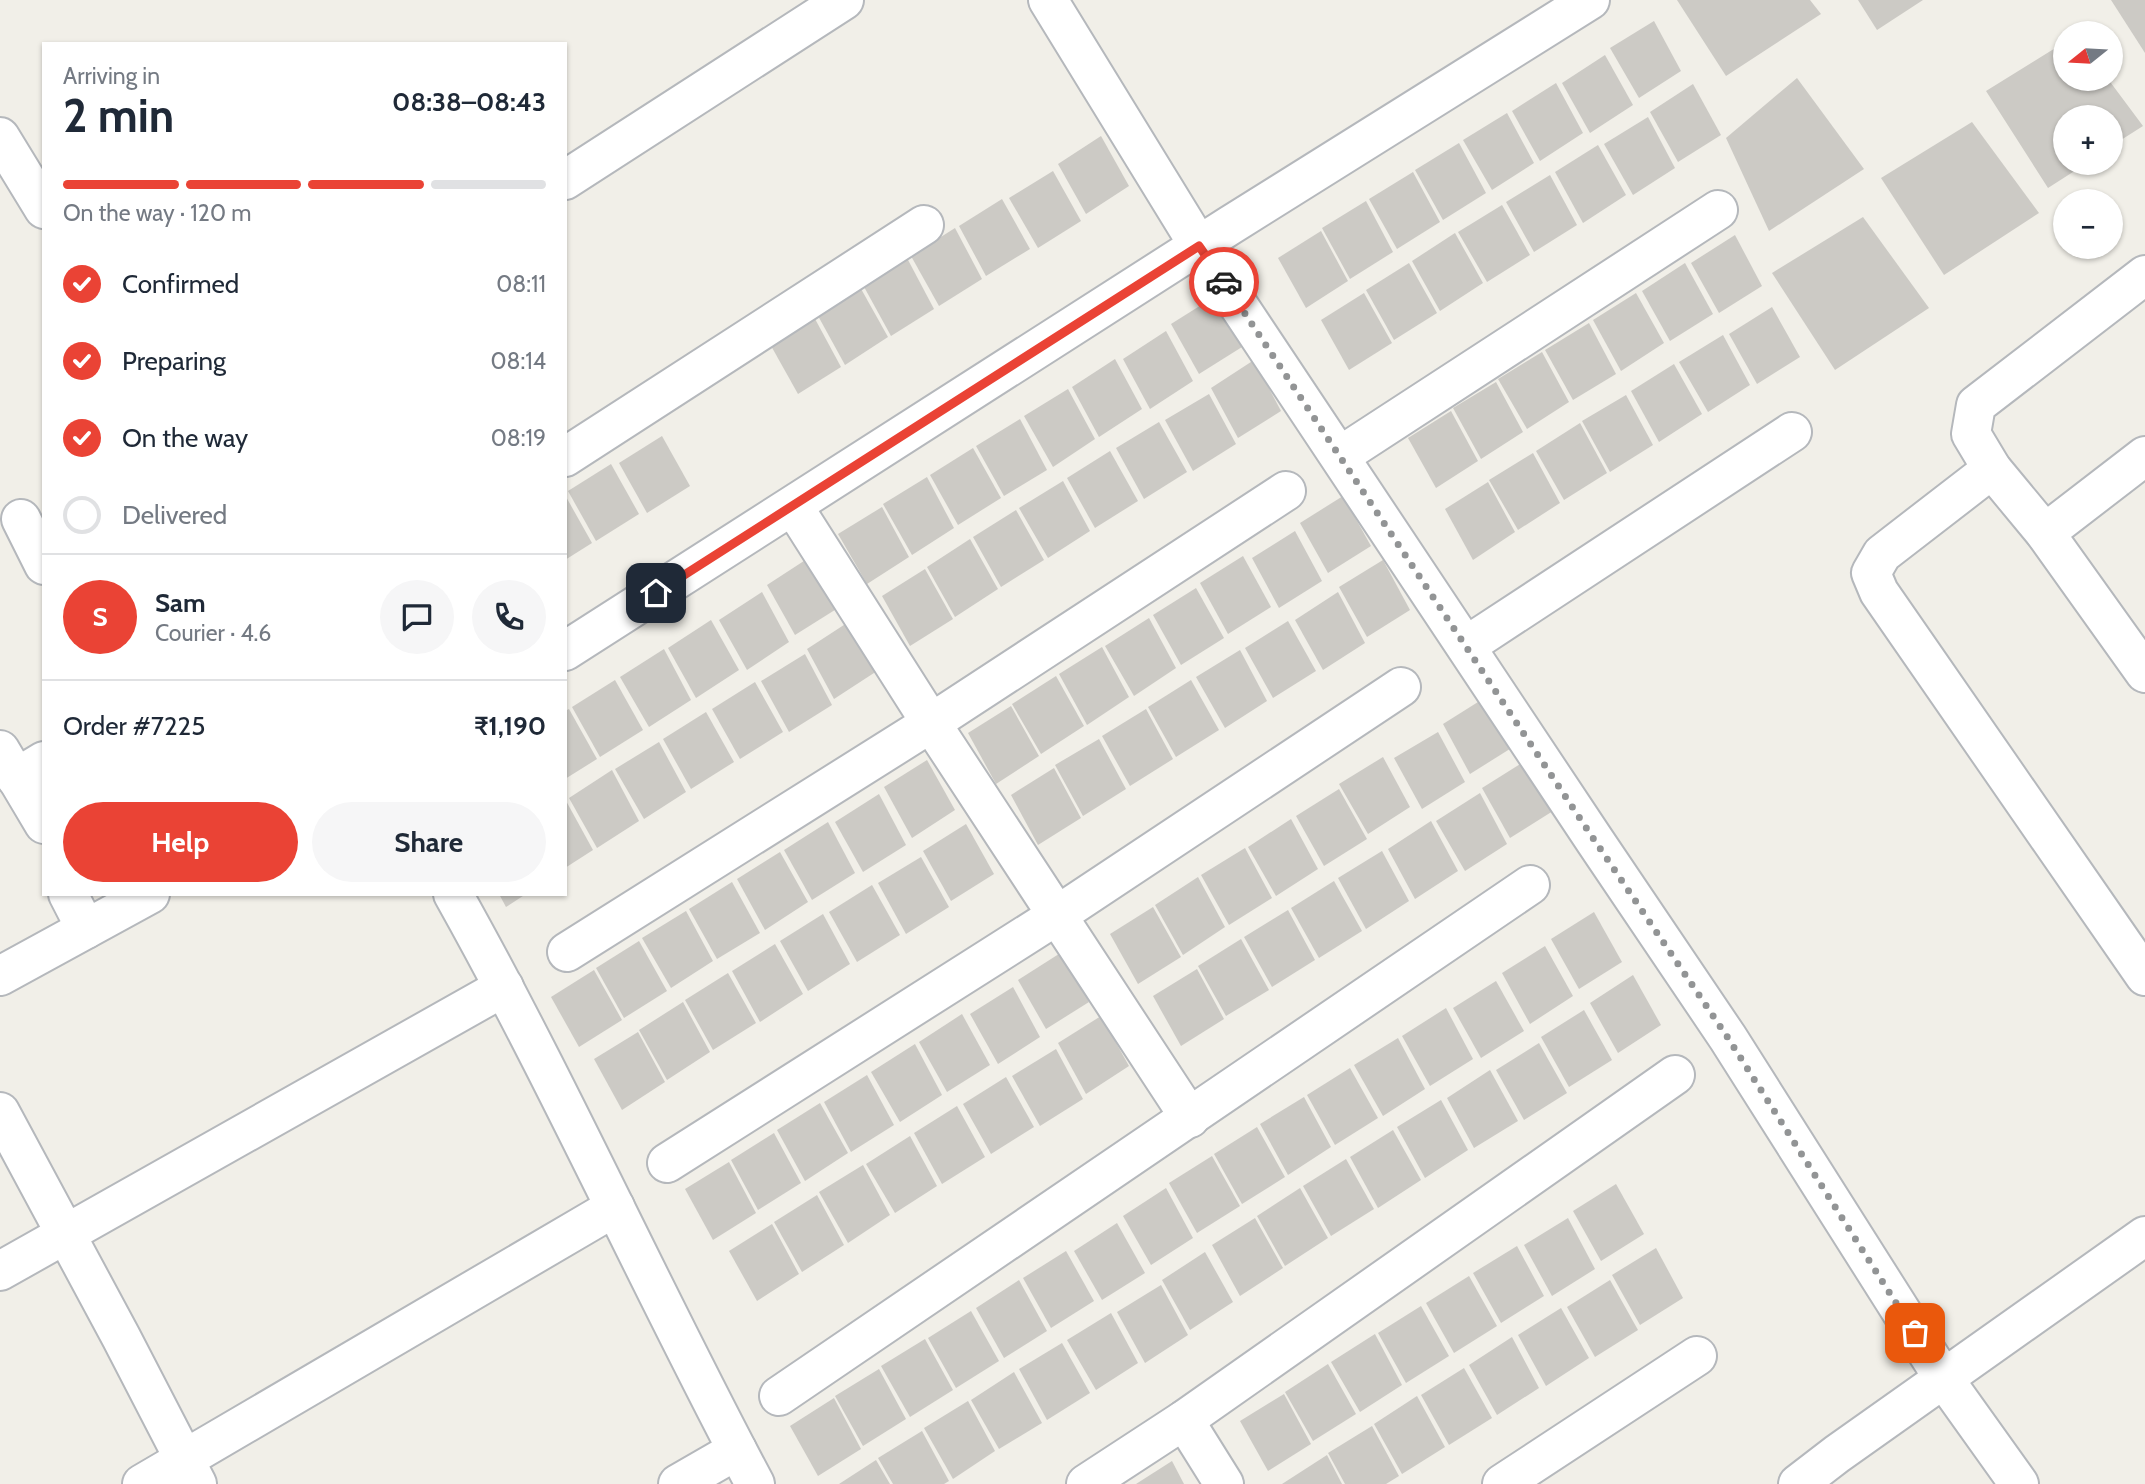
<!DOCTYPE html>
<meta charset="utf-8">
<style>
:root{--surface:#fff;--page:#f6f6f7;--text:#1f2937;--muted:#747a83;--line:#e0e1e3;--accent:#ea4335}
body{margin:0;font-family:Cabin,sans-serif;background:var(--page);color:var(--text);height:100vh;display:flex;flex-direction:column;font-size:26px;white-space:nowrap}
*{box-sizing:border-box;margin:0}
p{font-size:23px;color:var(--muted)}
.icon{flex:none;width:38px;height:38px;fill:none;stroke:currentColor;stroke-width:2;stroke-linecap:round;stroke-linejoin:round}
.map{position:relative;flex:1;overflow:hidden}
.side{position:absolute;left:42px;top:42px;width:525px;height:854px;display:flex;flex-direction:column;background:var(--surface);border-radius:0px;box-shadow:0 2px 5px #0004}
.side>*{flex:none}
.needle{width:46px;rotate:252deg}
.tools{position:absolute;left:2053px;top:21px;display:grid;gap:14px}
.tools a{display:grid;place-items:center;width:70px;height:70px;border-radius:50%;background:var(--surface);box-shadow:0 2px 5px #0004;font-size:35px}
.pin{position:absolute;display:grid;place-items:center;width:60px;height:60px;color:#fff;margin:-30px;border-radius:14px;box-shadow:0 4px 10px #0006}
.courier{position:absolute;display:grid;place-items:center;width:70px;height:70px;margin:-35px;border:5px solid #ea4335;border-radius:50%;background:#fff;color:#222;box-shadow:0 2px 9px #0007}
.head em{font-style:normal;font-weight:700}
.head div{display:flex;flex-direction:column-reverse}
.head{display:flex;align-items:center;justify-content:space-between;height:119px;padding:0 21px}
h1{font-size:46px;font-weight:700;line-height:52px}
.bar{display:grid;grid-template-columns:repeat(4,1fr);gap:10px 7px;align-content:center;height:84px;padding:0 21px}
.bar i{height:9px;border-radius:5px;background:var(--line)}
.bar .current{background:var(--accent)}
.bar p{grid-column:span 4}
.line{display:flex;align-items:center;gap:18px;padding:0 21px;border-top:2px solid var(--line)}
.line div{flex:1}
.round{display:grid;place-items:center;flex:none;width:74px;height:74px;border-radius:37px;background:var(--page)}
ol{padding:0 21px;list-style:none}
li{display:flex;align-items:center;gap:21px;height:77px}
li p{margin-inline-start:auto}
li .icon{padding:7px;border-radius:50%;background:var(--accent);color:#fff;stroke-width:4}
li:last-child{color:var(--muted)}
li i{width:38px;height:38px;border:4px solid var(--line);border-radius:50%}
.button{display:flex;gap:14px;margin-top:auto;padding:14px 21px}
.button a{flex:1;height:80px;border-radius:42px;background:var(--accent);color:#fff;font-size:28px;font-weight:700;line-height:80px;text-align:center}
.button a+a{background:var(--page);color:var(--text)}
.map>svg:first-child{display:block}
.building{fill:#cccac5}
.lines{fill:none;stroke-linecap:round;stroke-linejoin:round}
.minor-casing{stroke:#b5b8bc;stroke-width:42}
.minor{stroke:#fff;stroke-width:38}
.done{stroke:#929495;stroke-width:7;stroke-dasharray:0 12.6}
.route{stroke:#ea4335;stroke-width:9}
</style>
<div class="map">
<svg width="2145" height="1484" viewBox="0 0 2145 1484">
<rect width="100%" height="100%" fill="#f1efe8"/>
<g class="building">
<polygon points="1677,0 1810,0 1821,14 1726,76"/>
<polygon points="1858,0 1923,0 1877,30"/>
<polygon points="2111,0 2145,0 2145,53"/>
<polygon points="1654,21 1681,71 1639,98 1610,48"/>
<polygon points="2065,42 2065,79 2108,79 2143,126 2110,147 2110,117 2065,117 2065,163 2087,163 2048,188 1986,91"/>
<polygon points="1605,55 1633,105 1590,133 1562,83"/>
<polygon points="1797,78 1864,169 1769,231 1726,138"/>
<polygon points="1556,83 1583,133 1540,161 1512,111"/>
<polygon points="1693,84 1721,135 1678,162 1650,112"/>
<polygon points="1507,113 1534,163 1492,190 1463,140"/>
<polygon points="1648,117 1675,168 1633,195 1604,144"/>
<polygon points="1972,122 2039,213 1944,275 1881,178"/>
<polygon points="1101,136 1129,186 1086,214 1058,164"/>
<polygon points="1459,143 1486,193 1443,220 1415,170"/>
<polygon points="1598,145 1626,195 1583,223 1555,172"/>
<polygon points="1053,171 1081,221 1038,248 1009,198"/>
<polygon points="1413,172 1440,222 1397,249 1369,199"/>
<polygon points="1550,175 1577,225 1534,252 1506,202"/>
<polygon points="1002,199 1030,249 986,276 959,226"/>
<polygon points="1366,201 1393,252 1350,279 1322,228"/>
<polygon points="1502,205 1530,255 1487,282 1458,232"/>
<polygon points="1863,217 1929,308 1835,370 1772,273"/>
<polygon points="955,228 982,279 939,306 911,256"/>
<polygon points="1321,231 1348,281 1306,308 1278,258"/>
<polygon points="1455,233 1483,283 1440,311 1412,261"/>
<polygon points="1735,235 1762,286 1719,313 1691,263"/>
<polygon points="907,258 934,309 891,336 863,285"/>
<polygon points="1409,263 1437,313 1394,340 1366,290"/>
<polygon points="1685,263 1713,314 1670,341 1642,291"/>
<polygon points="860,287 888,337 845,365 817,314"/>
<polygon points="1364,293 1392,343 1349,370 1321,320"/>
<polygon points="1636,293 1664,343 1621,371 1593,320"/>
<polygon points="1214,297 1242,347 1199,374 1171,324"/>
<polygon points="1772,307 1800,357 1757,384 1729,334"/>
<polygon points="814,317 841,367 798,394 770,344"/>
<polygon points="1589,323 1616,374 1573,400 1545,350"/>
<polygon points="1166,331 1193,381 1150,409 1123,359"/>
<polygon points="1723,335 1750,385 1708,412 1679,362"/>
<polygon points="1542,352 1569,402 1527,429 1498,379"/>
<polygon points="1115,359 1142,409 1099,437 1072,387"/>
<polygon points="1254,360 1281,411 1238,438 1211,388"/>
<polygon points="1674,364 1702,414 1659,442 1631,391"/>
<polygon points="1496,382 1523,432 1481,459 1453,408"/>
<polygon points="1068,389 1095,439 1053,467 1024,416"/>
<polygon points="1209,394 1236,444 1193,471 1165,420"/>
<polygon points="1626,395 1653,445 1610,472 1582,421"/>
<polygon points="1451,411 1478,461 1436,488 1408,438"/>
<polygon points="1020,419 1047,470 1004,496 976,446"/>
<polygon points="1159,422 1187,472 1144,499 1116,448"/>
<polygon points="1580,423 1607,473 1564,500 1536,451"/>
<polygon points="662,436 690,486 647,513 619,463"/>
<polygon points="973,448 1001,498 958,525 930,475"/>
<polygon points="1110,451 1138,501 1095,528 1067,478"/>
<polygon points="1533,453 1560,503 1518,530 1489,480"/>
<polygon points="611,464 639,514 596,541 568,491"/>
<polygon points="927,477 954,528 912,555 883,504"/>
<polygon points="1063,481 1090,531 1048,558 1019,508"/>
<polygon points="1488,482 1515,532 1473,560 1445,509"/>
<polygon points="565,495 592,543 565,560"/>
<polygon points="1343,496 1371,546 1328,573 1300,523"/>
<polygon points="882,507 909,557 867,584 838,534"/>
<polygon points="1016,510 1044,560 1001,587 973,537"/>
<polygon points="1295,531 1322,581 1279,608 1252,558"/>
<polygon points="970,539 998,589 955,617 927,567"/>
<polygon points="1243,556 1271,607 1228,634 1200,583"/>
<polygon points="810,557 838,608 795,635 767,585"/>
<polygon points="1383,560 1410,610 1367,637 1339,587"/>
<polygon points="925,569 953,619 910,646 882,596"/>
<polygon points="1196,588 1224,638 1181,665 1153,615"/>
<polygon points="762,592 789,642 747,670 719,620"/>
<polygon points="1338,592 1365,643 1323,670 1295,620"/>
<polygon points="1149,618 1176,668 1134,696 1105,646"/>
<polygon points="711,620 739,670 696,698 668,648"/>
<polygon points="850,621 877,671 834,699 807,649"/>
<polygon points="1288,621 1316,671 1273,698 1245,648"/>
<polygon points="1102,647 1129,697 1087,725 1059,674"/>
<polygon points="664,649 691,700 649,727 620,677"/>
<polygon points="1240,650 1267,701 1225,728 1196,677"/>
<polygon points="805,654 832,705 789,732 761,681"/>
<polygon points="1056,676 1084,726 1041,754 1012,704"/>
<polygon points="615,680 643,730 600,757 572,707"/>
<polygon points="1191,680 1219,730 1176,757 1148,707"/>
<polygon points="755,682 783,732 740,759 712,709"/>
<polygon points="1486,697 1513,747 1470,774 1443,724"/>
<polygon points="1011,706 1039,756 996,784 968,733"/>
<polygon points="569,709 597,759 565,779 565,711"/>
<polygon points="1146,709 1173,759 1130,786 1102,736"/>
<polygon points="706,712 734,762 691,789 663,739"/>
<polygon points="1438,732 1465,782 1422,809 1394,758"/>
<polygon points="1099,739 1126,789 1083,816 1055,765"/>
<polygon points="659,742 686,792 644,819 615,769"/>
<polygon points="1383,757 1410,807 1368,834 1339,784"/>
<polygon points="927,760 955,810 912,838 884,787"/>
<polygon points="1525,761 1553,811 1510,838 1482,788"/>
<polygon points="1054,768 1081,818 1038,845 1011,795"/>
<polygon points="612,770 639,821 597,848 569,798"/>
<polygon points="1339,789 1367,839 1324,866 1296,816"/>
<polygon points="1480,793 1507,844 1465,871 1436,821"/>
<polygon points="879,794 906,845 863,872 835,822"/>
<polygon points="565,799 593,850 565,868"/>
<polygon points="1291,819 1318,869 1276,896 1248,847"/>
<polygon points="1431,821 1458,871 1415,899 1388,849"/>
<polygon points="828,822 855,873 812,900 784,850"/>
<polygon points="966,824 994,874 951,901 923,851"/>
<polygon points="1245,848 1272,898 1229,925 1201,875"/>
<polygon points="1382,851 1409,901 1366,929 1338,878"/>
<polygon points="780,852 808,902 765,930 737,879"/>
<polygon points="921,857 949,907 906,934 878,883"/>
<polygon points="1198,877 1225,927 1183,955 1155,905"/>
<polygon points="1334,881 1362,931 1319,958 1291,908"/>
<polygon points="732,882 760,933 717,959 689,909"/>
<polygon points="872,885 900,935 857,962 829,912"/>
<polygon points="499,894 526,894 506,907"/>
<polygon points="1153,907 1181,957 1138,984 1110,934"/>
<polygon points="1288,910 1315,960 1272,987 1244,937"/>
<polygon points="686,911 713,961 671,988 642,938"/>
<polygon points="1594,912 1622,962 1579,989 1551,939"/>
<polygon points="823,914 850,964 808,991 780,941"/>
<polygon points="1241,939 1269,990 1226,1016 1198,966"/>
<polygon points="639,941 667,991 624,1018 596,968"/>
<polygon points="775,944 803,994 760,1022 732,971"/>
<polygon points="1545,946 1573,996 1530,1024 1502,973"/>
<polygon points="1062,952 1089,1002 1046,1029 1018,980"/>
<polygon points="1197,969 1224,1019 1181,1046 1153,996"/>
<polygon points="594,970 622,1020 579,1047 551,997"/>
<polygon points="728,973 756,1023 713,1050 685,1000"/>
<polygon points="1633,975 1661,1025 1618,1053 1590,1003"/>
<polygon points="1496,981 1524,1031 1481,1058 1453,1008"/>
<polygon points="1013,987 1040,1037 998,1064 970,1014"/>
<polygon points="683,1002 710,1052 667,1080 639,1030"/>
<polygon points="1446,1008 1473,1059 1430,1086 1402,1036"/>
<polygon points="1584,1010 1612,1060 1569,1087 1541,1037"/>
<polygon points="962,1014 990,1065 947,1092 919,1042"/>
<polygon points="1101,1016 1129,1066 1086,1094 1058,1043"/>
<polygon points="638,1032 665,1082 622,1110 594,1059"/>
<polygon points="1398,1038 1425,1089 1383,1116 1354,1065"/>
<polygon points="1539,1043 1567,1093 1524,1120 1496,1070"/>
<polygon points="915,1044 942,1095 900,1122 871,1072"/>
<polygon points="1056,1049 1083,1099 1040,1126 1012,1076"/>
<polygon points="1350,1068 1378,1118 1335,1145 1307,1095"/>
<polygon points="1490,1070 1518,1121 1474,1148 1447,1098"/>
<polygon points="867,1075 894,1125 851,1152 824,1102"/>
<polygon points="1006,1077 1034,1127 991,1154 963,1104"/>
<polygon points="1304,1097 1331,1147 1288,1175 1260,1124"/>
<polygon points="1441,1100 1468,1150 1425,1178 1397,1127"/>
<polygon points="820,1103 848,1153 805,1181 777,1130"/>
<polygon points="957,1106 985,1157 942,1184 914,1133"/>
<polygon points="1257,1127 1285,1177 1242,1204 1214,1154"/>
<polygon points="1393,1130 1421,1180 1378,1208 1350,1157"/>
<polygon points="774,1133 801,1183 758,1210 731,1160"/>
<polygon points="910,1136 937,1186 895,1213 866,1164"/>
<polygon points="1212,1156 1240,1206 1197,1233 1169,1183"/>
<polygon points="1346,1159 1374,1209 1331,1236 1303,1186"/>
<polygon points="729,1162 756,1213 713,1240 685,1189"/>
<polygon points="863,1165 890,1215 848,1243 819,1192"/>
<polygon points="1616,1184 1644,1234 1601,1261 1573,1211"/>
<polygon points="1166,1188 1193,1238 1151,1265 1123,1216"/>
<polygon points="1300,1188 1328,1238 1285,1266 1257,1216"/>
<polygon points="817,1195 844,1245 802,1272 774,1222"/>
<polygon points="1255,1218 1283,1268 1240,1296 1212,1245"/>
<polygon points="1568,1218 1595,1269 1552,1296 1524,1245"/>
<polygon points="1117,1223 1145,1273 1102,1300 1074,1251"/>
<polygon points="772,1224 799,1274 757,1301 729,1251"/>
<polygon points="1517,1246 1544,1296 1501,1323 1473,1273"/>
<polygon points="1656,1248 1683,1298 1640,1325 1612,1275"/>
<polygon points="1066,1251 1094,1301 1051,1328 1023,1278"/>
<polygon points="1205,1252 1233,1302 1190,1330 1162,1280"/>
<polygon points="1469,1276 1497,1326 1454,1353 1426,1303"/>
<polygon points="1019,1280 1047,1331 1004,1358 976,1308"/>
<polygon points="1610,1280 1638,1330 1595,1357 1567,1307"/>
<polygon points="1161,1285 1188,1335 1145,1363 1117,1312"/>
<polygon points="1421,1306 1449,1356 1406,1383 1378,1333"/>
<polygon points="1561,1308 1589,1358 1546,1386 1518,1335"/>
<polygon points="971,1311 999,1361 956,1388 928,1338"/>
<polygon points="1111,1313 1138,1363 1096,1390 1067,1340"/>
<polygon points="1375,1334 1402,1385 1360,1412 1331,1362"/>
<polygon points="1512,1337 1539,1388 1497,1415 1469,1365"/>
<polygon points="925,1339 953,1390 910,1417 881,1366"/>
<polygon points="1062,1343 1090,1393 1047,1420 1019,1369"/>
<polygon points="1328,1364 1356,1414 1313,1441 1285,1392"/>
<polygon points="1464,1368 1492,1418 1449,1445 1421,1395"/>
<polygon points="879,1369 906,1419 863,1446 835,1396"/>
<polygon points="1014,1372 1042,1423 999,1449 971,1400"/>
<polygon points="1284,1394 1311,1444 1268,1471 1240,1421"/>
<polygon points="1417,1396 1445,1447 1402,1474 1374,1424"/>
<polygon points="834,1398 861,1449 818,1476 790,1426"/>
<polygon points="968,1401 995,1451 953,1479 924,1428"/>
<polygon points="1372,1426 1399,1476 1386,1484 1345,1484 1328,1453"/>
<polygon points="922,1431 949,1481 944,1484 893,1484 878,1458"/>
<polygon points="1327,1455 1342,1484 1282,1484"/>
<polygon points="876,1460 890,1484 839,1484"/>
<polygon points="1172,1461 1184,1484 1136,1484"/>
</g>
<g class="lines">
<g class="minor-casing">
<g id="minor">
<polyline points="1048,0 1199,246 1595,841 1728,1038 1944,1379 2019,1484"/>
<polyline points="0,137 44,209"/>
<polyline points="565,180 844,0"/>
<polyline points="2145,275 1976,405 1971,434 1992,469 2045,533 2145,673"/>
<polyline points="1340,456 1718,210"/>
<polyline points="565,457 924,225"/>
<polyline points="1992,469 1882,554 1871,573 1879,592 2145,976"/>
<polyline points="793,506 931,723 1190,1118"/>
<polyline points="21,519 44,565"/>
<polyline points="2045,533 2145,456"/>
<polyline points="1466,646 1792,432"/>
<polyline points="565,651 1229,226 1590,0"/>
<polyline points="0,750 44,824"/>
<polyline points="16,778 44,761"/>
<polyline points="68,894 86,929"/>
<path d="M453 894C561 1087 651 1289 755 1484"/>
<polyline points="567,952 931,723 1286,491"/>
<polyline points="0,976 150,894"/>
<polyline points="0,1112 121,1337 197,1484"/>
<polyline points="667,1163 1056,916 1401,687"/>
<polyline points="0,1271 504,987"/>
<polyline points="779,1396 1530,885"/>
<polyline points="1184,1420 1224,1484"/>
<polyline points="142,1484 615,1207"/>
<polyline points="678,1484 737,1450"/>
<polyline points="1086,1484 1184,1420 1675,1075"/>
<polyline points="1502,1484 1697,1356"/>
<polyline points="1798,1484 1837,1454 2145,1236"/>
</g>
</g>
<use href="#minor" class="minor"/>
</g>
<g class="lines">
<polyline class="done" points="1224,282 1595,841 1728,1038 1915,1333"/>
<polyline class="route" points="656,593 1199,246 1224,282"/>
</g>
</svg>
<div class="tools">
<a><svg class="needle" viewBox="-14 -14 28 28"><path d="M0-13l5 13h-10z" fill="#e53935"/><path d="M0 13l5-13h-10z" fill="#747a83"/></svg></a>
<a>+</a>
<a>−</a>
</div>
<div class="pin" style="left:1915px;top:1333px;background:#ea580c"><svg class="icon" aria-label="bag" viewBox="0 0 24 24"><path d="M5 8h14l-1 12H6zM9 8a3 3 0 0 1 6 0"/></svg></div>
<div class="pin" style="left:656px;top:593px;background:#1f2937"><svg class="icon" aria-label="home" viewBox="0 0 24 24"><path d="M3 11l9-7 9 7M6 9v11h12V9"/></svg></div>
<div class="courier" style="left:1224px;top:282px"><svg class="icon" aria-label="car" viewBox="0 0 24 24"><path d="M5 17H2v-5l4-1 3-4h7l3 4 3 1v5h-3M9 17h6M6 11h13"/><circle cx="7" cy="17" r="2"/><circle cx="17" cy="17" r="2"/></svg></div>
<section class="side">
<div class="head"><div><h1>2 min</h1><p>Arriving in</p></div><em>08:38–08:43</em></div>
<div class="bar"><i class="current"></i><i class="current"></i><i class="current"></i><i></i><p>On the way · 120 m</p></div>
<ol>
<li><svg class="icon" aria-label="check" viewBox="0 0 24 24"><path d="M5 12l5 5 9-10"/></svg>Confirmed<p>08:11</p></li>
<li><svg class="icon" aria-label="check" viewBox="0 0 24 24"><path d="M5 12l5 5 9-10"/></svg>Preparing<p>08:14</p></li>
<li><svg class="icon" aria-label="check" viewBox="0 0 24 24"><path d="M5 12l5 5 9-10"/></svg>On the way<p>08:19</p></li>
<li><i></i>Delivered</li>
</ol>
<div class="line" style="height:126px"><b class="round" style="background:var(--accent);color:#fff">S</b><div><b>Sam</b><p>Courier · 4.6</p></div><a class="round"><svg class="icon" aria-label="chat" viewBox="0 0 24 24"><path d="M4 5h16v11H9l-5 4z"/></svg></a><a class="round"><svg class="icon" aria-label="phone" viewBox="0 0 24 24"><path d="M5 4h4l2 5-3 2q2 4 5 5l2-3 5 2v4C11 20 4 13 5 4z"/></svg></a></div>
<div class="line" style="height:91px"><div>Order #7225</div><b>₹1,190</b></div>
<div class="button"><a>Help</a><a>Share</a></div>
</section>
</div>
